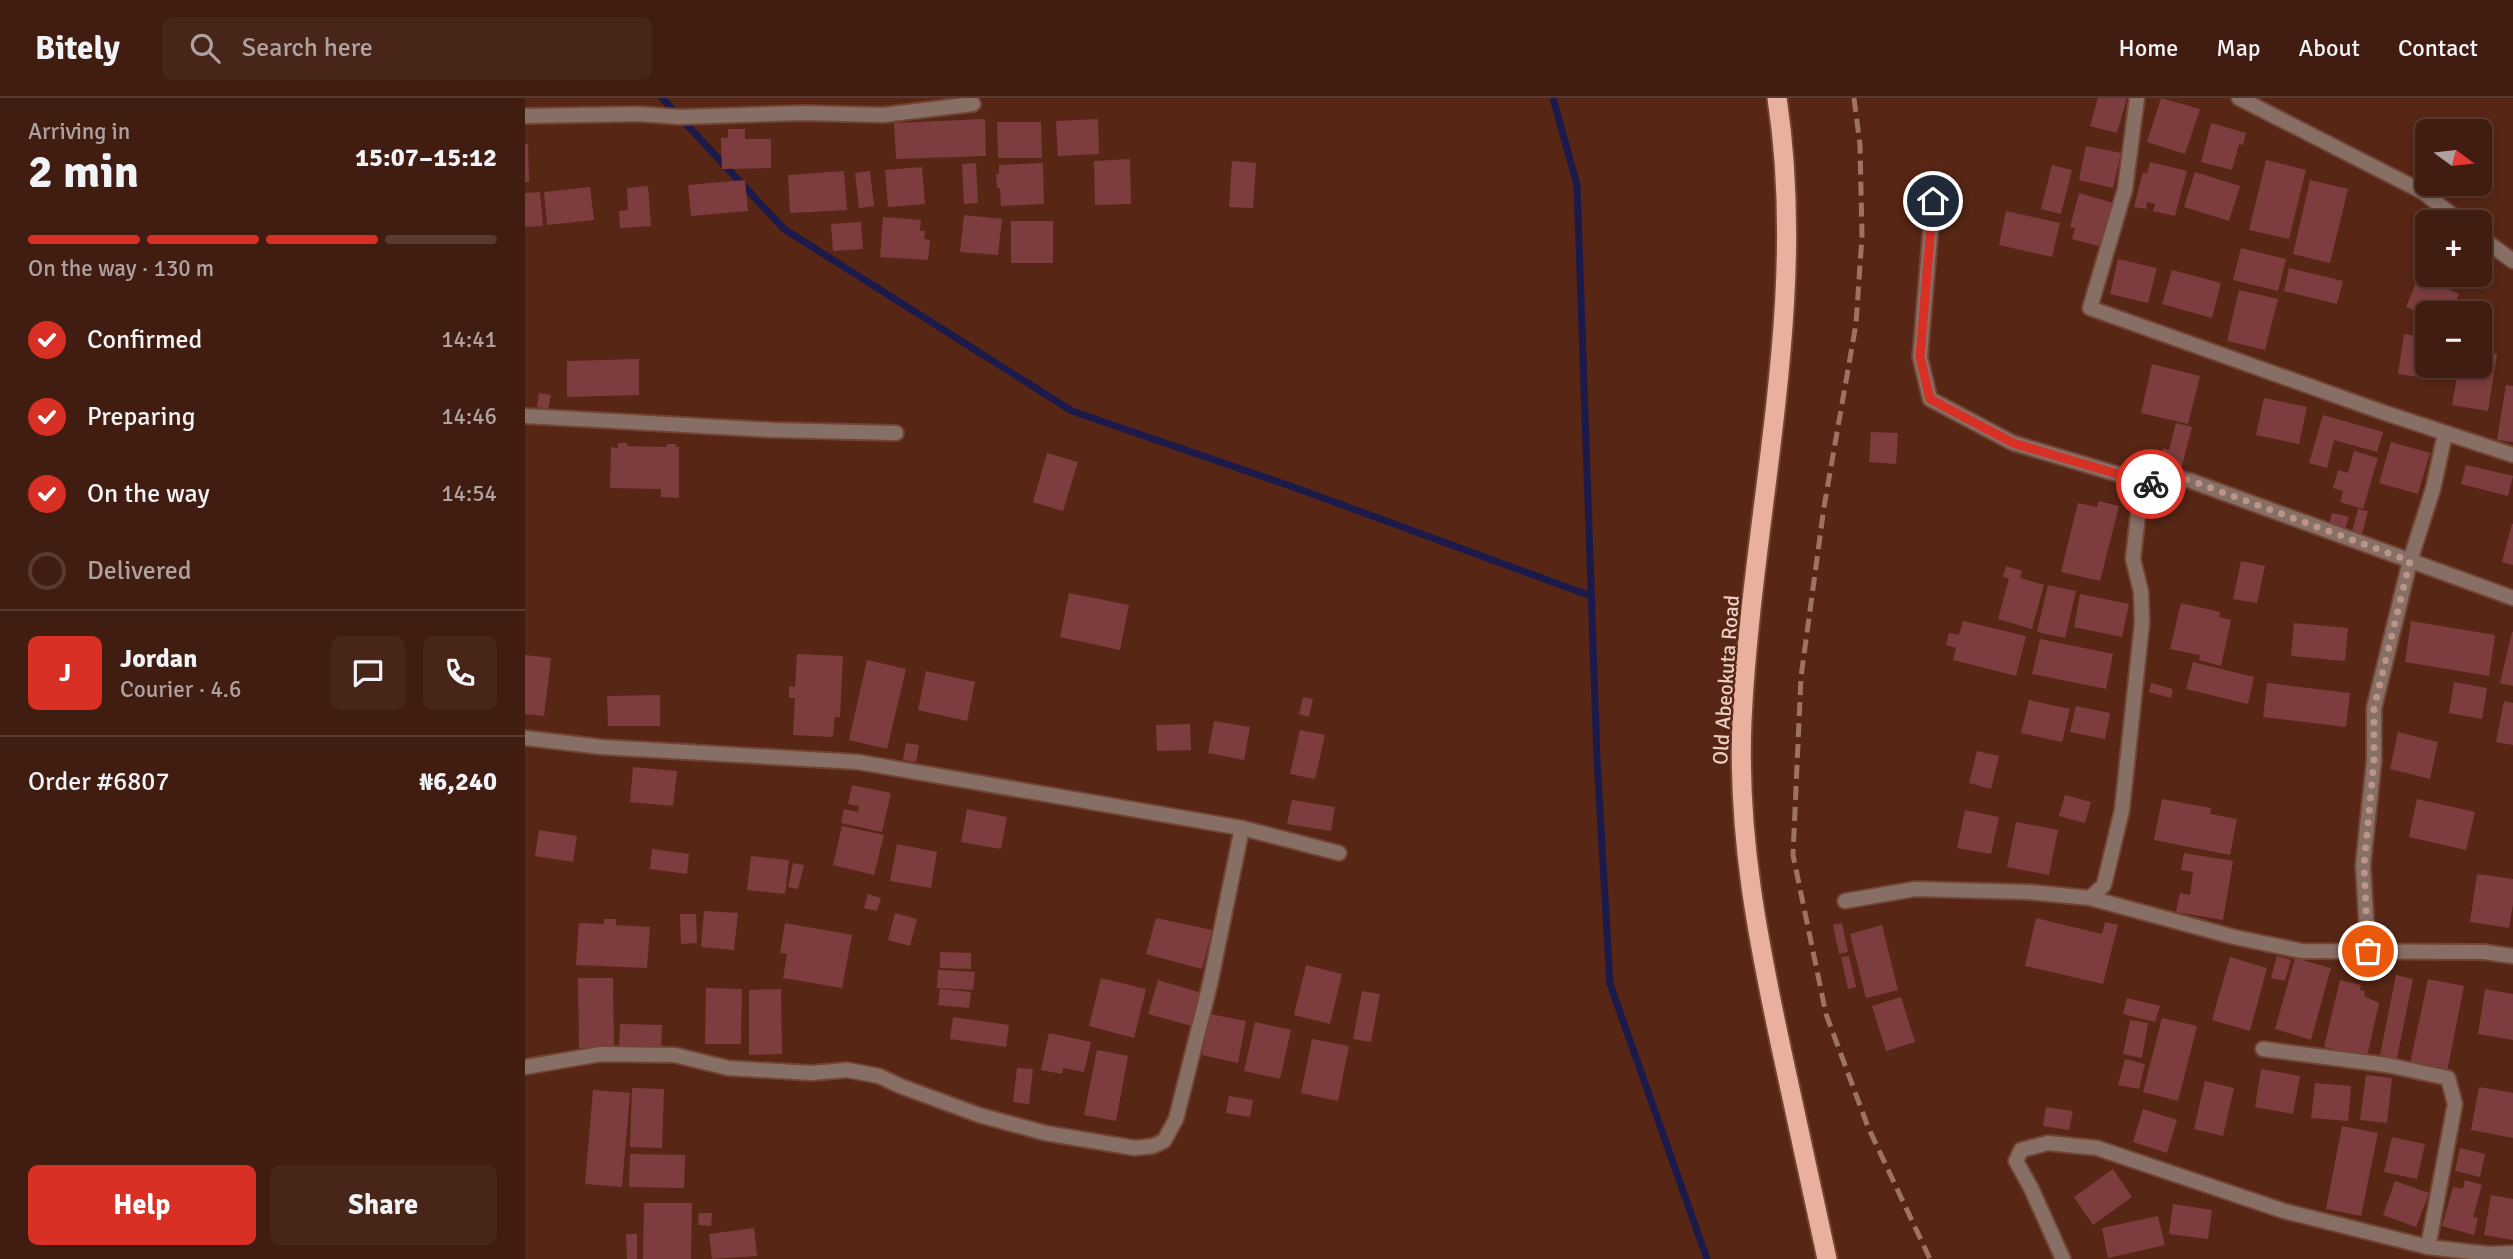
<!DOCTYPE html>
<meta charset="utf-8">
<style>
:root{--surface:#411c10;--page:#482519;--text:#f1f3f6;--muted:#aea19f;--line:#5a3a30;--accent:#d93025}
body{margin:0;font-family:Signika,sans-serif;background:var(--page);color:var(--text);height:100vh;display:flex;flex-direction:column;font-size:26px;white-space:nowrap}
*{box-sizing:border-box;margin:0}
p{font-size:23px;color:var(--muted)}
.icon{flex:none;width:38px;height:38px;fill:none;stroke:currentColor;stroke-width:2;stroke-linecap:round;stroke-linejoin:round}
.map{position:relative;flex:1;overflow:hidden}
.side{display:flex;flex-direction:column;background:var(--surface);width:525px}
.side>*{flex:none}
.needle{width:46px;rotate:105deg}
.fabs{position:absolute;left:1890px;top:21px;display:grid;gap:14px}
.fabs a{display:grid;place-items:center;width:77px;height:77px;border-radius:10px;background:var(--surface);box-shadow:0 4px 10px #0003,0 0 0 2px var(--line);font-size:35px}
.pin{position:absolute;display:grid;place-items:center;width:60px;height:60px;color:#fff;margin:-30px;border:4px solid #fff;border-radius:50%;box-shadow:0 2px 7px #0007}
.courier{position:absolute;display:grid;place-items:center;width:70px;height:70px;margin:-35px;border:5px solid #d93025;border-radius:50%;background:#fff;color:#222;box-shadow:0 2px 9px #0007}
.summary em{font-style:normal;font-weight:700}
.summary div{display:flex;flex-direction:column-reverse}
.summary{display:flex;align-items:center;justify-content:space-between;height:119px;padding:0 28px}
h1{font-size:46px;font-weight:700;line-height:52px}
.bar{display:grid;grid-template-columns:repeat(4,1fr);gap:10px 7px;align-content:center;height:84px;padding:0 28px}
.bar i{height:9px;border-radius:5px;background:var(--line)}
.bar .on{background:var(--accent)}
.bar p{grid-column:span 4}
.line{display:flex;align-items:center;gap:18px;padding:0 28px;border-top:2px solid var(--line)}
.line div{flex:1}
.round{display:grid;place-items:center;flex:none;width:74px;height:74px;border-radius:10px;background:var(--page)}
ol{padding:0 28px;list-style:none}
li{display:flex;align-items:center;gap:21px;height:77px}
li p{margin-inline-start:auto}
li .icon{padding:7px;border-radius:50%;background:var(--accent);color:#fff;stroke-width:4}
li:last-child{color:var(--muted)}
li i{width:38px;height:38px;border:4px solid var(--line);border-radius:50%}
.cta{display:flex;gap:14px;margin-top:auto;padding:14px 28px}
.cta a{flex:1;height:80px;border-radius:10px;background:var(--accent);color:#fff;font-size:28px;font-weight:700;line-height:80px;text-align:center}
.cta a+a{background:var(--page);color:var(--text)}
header{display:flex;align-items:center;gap:42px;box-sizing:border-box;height:98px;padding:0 35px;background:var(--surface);border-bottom:2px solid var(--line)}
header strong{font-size:33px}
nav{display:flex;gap:38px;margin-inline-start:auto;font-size:24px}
.search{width:490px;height:63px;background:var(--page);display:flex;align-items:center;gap:18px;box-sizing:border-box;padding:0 24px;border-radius:10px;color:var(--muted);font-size:26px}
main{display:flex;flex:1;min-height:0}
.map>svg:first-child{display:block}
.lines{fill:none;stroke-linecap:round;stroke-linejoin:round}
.stream{stroke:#1b1a4b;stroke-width:7}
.building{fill:#7d3d3f}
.minor-casing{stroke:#724434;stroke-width:18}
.trunk-casing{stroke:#724434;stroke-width:23}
.minor{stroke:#886f66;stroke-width:14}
.trunk{stroke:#e8b09d;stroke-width:19}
.rail{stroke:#9c7365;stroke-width:5;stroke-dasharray:14 7;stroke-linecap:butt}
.done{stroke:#b99487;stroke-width:7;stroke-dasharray:0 12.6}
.route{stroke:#d93025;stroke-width:9}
.labels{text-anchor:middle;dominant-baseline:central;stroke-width:5;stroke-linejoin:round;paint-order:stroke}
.street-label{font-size:21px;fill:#eecfc4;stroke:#572615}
</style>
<header>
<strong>Bitely</strong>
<div class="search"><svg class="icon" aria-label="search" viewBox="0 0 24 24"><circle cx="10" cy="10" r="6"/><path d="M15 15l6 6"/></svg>Search here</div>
<nav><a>Home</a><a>Map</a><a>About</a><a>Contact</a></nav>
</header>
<main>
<section class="side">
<div class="summary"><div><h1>2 min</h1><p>Arriving in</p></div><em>15:07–15:12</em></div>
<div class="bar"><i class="on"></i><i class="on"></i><i class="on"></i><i></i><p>On the way · 130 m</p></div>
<ol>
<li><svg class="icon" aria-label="check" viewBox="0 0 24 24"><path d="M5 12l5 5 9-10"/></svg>Confirmed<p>14:41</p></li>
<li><svg class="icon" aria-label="check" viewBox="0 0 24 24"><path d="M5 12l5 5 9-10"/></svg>Preparing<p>14:46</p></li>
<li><svg class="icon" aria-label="check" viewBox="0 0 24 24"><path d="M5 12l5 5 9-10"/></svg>On the way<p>14:54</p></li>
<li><i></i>Delivered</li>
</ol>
<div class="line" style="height:126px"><b class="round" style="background:var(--accent);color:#fff">J</b><div><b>Jordan</b><p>Courier · 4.6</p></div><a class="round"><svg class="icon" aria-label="chat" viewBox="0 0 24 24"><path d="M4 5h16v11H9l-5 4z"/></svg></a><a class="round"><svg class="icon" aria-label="phone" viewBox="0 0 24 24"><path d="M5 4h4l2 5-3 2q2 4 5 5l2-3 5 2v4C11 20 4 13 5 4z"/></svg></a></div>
<div class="line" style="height:91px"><div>Order #6807</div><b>₦6,240</b></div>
<div class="cta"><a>Help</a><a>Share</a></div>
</section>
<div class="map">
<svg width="1988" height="1161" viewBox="0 0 1988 1161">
<rect width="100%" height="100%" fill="#572615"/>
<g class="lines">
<g class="stream">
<polyline points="137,0 259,131 547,313 771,390 1066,498"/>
<polyline points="1028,0 1052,87 1072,661 1085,886 1182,1161"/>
</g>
</g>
<g class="building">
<polygon points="1573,0 1602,0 1592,35 1565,28"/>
<polygon points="1636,0 1675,11 1660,56 1622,44"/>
<polygon points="460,21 461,58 371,61 369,25"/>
<polygon points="573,21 574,56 533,58 531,23"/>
<polygon points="472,24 516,24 517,60 473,60"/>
<polygon points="1686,25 1721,35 1718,47 1714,46 1707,72 1676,64"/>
<polygon points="203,31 220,31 220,41 246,41 246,70 197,71 196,40 203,40"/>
<polygon points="0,46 3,46 4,84 0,84"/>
<polygon points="1561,48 1596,55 1588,90 1554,82"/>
<polygon points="605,61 606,106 570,107 569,63"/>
<polygon points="1741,62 1781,72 1764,141 1724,132"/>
<polygon points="707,63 731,65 728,110 704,109"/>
<polygon points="1625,64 1662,73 1650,118 1628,113 1630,106 1622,104 1621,111 1609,109 1618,74 1622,76"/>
<polygon points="451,65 453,105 439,106 437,66"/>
<polygon points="518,65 519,106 476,108 475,90 472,90 471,76 474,76 474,67"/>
<polygon points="1527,67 1547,72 1536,116 1516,111"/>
<polygon points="397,69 400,106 363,109 360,72"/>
<polygon points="319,73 322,112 265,115 263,77"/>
<polygon points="345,73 349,108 334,110 330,75"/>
<polygon points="1670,74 1715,88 1704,123 1659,109"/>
<polygon points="220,82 223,113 166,118 163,87"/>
<polygon points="1785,82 1823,91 1805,165 1768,156"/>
<polygon points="123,88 126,128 95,130 94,113 103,112 102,90"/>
<polygon points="65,89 69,122 22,127 19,94"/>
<polygon points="15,94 18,128 0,129 0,95"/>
<polygon points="1554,95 1592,106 1580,150 1547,141 1550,130 1545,129"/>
<polygon points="1481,113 1535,125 1527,159 1474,147"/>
<polygon points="439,117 477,121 473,157 435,154"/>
<polygon points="358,119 396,122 395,133 400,133 399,141 405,142 403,162 355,159"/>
<rect x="486" y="123" width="42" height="42"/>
<polygon points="336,124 338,151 308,153 306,126"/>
<polygon points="1716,150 1761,161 1753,193 1708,182"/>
<polygon points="1593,161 1632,170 1623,205 1585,196"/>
<polygon points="1764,170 1818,183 1812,206 1759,193"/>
<polygon points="1647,172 1696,185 1687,220 1637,206"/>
<polygon points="1894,178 1934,196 1925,215 1902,215 1902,218 1881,209"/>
<polygon points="1714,192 1753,201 1740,252 1702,243"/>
<polygon points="1879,236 1902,240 1902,268 1915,268 1913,282 1873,276"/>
<polygon points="1955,253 1972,256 1963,313 1927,307 1934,268 1955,268"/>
<polygon points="114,261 114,297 42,299 42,263"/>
<polygon points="1627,266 1675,278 1663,326 1616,315"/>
<polygon points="1981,287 1988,288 1988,344 1972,342"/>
<polygon points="14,295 26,297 23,311 12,309"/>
<polygon points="1739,300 1782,309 1774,346 1731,337"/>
<polygon points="1798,317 1858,334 1852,354 1809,342 1802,370 1784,365"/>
<polygon points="1651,325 1667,329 1657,368 1635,363 1638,350 1644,352"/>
<polygon points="1346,334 1373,335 1371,366 1344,364"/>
<polygon points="1866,344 1905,355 1893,396 1854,385"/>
<polygon points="93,345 102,345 102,348 142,349 141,346 151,346 151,349 154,349 154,400 136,399 136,391 85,390 86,349 93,350"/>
<polygon points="1829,353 1853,360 1838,411 1815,404 1818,393 1808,390 1813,372 1823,375"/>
<polygon points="522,355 553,364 538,413 508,404"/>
<polygon points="1941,367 1988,378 1983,398 1936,386"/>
<polygon points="1574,403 1594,408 1575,483 1536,474 1553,405 1572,409"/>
<polygon points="1833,411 1843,413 1837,436 1827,434"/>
<polygon points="1807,415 1824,419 1820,431 1804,427"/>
<polygon points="1987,426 1988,426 1988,467 1977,464"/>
<polygon points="1716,463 1740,468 1732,505 1708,501"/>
<polygon points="1481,468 1497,473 1495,480 1519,487 1507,531 1473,521 1484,480 1478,479"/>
<polygon points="1523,487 1551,493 1540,540 1512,534"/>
<polygon points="544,495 604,507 595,552 535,539"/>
<polygon points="1555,496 1604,506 1597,539 1549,529"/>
<polygon points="1656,505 1695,514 1694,519 1706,522 1696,568 1674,562 1675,557 1645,551"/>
<polygon points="1438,523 1501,538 1491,578 1428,562 1431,550 1421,547 1424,535 1434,537"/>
<polygon points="1886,523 1970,537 1964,578 1880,564"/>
<polygon points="1769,525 1823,530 1820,563 1766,558"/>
<polygon points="1987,534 1988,534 1988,588 1975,585"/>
<polygon points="1515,541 1588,556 1581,591 1507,576"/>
<polygon points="272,556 318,558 315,619 310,619 308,639 268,637 270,600 264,600 264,588 270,589"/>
<polygon points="0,557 26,560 19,618 0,616"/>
<polygon points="342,562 381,571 362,651 324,642"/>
<polygon points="1668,564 1729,579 1723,606 1661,591"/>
<polygon points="401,573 450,584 442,623 393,612"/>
<polygon points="1929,584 1962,590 1957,621 1924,615"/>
<polygon points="1626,585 1648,591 1646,600 1624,594"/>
<polygon points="1742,585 1825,595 1821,629 1738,619"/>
<polygon points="135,597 135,628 83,628 82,598"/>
<polygon points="778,599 788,601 784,619 774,616"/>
<polygon points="1504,602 1545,611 1537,644 1496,635"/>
<polygon points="1979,603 1988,605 1988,647 1971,644"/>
<polygon points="1551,608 1585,615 1580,641 1545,634"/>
<polygon points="689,623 725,629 719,662 683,655"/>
<polygon points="665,626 666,652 632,653 631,627"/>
<polygon points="775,632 800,637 790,681 765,676"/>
<polygon points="1873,634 1913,644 1905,681 1865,671"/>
<polygon points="381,645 394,647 391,664 378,662"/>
<polygon points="1452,653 1474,658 1466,691 1444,685"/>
<polygon points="108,669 152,673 148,708 105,704"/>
<polygon points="327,687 366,695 357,734 316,725 319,711 333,714 334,708 323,706"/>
<polygon points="1540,697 1566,704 1560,725 1534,718"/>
<polygon points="1637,701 1686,710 1685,716 1712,721 1705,757 1629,742"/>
<polygon points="1892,701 1950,714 1941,752 1884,739"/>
<polygon points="767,702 810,709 806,733 762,726"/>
<polygon points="442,711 482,719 476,751 436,744"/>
<polygon points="1440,712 1474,719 1466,756 1432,750"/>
<polygon points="1491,724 1533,732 1524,777 1482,769"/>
<polygon points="317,728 359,737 349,777 308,767"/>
<polygon points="14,732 52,738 48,764 10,758"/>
<polygon points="372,746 412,754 406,790 365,783"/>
<polygon points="127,751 164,756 162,776 125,771"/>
<polygon points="1659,755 1708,763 1698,822 1651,814 1655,795 1665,797 1668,774 1656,772"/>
<polygon points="226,758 264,762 260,796 222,792"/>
<polygon points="268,765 279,767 273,791 263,789"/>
<polygon points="1952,776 1988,781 1988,806 1984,830 1945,824"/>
<polygon points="343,796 356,800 352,813 339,810"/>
<polygon points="179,813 213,815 209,852 176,849"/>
<polygon points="370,815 392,821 385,848 363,842"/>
<polygon points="155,816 171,816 172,845 156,846"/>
<polygon points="631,820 687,832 677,871 621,856"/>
<polygon points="1511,820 1577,836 1580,824 1593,827 1578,886 1500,868"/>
<polygon points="79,821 91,821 91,827 125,829 122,870 51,867 54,825 79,826"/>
<polygon points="260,825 327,837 317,890 258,880 262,856 255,855"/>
<polygon points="1317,825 1323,854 1314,856 1308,827"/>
<polygon points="1357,827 1373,892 1341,900 1325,836"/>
<polygon points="415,854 446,855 446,871 415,870"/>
<polygon points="1324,858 1331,889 1323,891 1316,859"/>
<polygon points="1752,858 1766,862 1760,883 1746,880"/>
<polygon points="1705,859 1742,870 1725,933 1687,922"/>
<polygon points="1770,860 1806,870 1786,942 1750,931"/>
<polygon points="781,867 817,876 805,926 769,917"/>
<polygon points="413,872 450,874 448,892 412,890"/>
<polygon points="1871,877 1888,881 1871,965 1854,962"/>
<polygon points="53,880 88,880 89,950 54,950"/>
<polygon points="576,880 621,891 609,940 564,928"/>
<polygon points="1903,881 1939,888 1922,974 1885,966"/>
<polygon points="633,882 677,895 667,928 623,916"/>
<polygon points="1815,882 1836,887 1835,892 1840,893 1839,898 1854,905 1842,959 1799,949"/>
<polygon points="181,890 217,891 216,946 180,946"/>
<polygon points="256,891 257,956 224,957 224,892"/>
<polygon points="415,891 446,894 444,910 413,907"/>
<polygon points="1960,891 1988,896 1988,942 1953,936"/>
<polygon points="837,893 855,896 846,944 828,941"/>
<polygon points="1376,899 1390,944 1361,953 1347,908"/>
<polygon points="1602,900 1635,908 1630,924 1598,916"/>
<polygon points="685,916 721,923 713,965 677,957"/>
<polygon points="428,919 484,927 481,949 425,941"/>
<polygon points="1637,920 1672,928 1653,1003 1618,994"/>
<polygon points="1605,922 1623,925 1617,960 1598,956"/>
<polygon points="730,924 766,932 755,981 719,973"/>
<polygon points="95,926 137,927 136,953 94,951"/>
<polygon points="524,935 566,944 559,974 538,970 537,976 516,972"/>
<polygon points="787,941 824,948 813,1003 776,995"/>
<polygon points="572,952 603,958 591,1023 559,1017"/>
<polygon points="1600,961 1620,966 1614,991 1593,987"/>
<polygon points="492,970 508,971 504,1006 488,1004"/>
<polygon points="1736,971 1775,978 1768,1016 1730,1009"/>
<polygon points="1841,977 1867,980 1862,1025 1835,1022"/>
<polygon points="1680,983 1709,990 1698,1038 1669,1031"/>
<polygon points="1790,985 1826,988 1823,1023 1786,1020"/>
<polygon points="1954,989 1988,995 1988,1040 1946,1032"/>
<polygon points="107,990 139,991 137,1050 105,1049"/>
<polygon points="68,992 105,995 97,1089 60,1086"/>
<polygon points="704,998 728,1002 725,1019 701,1015"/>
<polygon points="1521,1009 1548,1013 1544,1032 1518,1028"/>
<polygon points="1618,1011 1652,1022 1642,1055 1608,1044"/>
<polygon points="1817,1028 1853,1035 1836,1118 1801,1111"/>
<polygon points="1867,1039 1900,1046 1892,1081 1859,1074"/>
<polygon points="1935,1050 1960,1056 1955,1079 1930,1073"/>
<polygon points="105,1056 160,1057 159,1090 104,1089"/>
<polygon points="1588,1071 1607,1099 1568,1127 1549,1099"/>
<polygon points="1940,1082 1957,1087 1948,1119 1953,1120 1949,1137 1917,1128 1928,1089 1938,1091"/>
<polygon points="1870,1083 1904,1095 1891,1129 1858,1117"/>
<polygon points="1966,1097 1988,1101 1988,1142 1959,1137"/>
<polygon points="119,1105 167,1105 166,1161 118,1161"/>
<polygon points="1648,1106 1687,1112 1683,1141 1644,1136"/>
<polygon points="174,1115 187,1115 186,1128 173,1127"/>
<polygon points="1633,1118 1640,1147 1583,1160 1577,1130"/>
<polygon points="229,1130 232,1158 187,1161 184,1136"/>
<polygon points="101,1136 112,1136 112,1161 102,1161"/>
</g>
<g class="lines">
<g class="minor-casing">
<g id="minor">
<polyline points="1612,0 1600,91 1565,210 1860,315 1988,357"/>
<polyline points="1714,0 1898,94 1936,124"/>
<polyline points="0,18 113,16 155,19 279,15 358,17 448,6"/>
<polyline points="1408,103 1395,259 1405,301 1488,345 1626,386"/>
<polyline points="1955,139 1988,163"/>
<polyline points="0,318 248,332 371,335"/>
<polyline points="0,640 77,649 333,664 717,730 814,755"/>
<polyline points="1565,800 1579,787 1597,712 1617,525 1616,494 1608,461 1615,399 1626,386 1644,378 1666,383 1988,500"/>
<polyline points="1320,803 1390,791 1503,794 1565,800 1709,839 1777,853 1959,854 1988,858"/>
<polyline points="1843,853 1838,767 1849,663 1849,610 1885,463 1908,391 1920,336"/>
<polyline points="1738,951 1862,967 1923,980 1930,1006 1903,1149"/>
<polyline points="0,969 76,956 150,957 203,970 286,975 322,972 354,978 375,988 454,1017 520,1035 610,1050 628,1048 639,1043 651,1021 685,886 717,730"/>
<polyline points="1538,1161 1506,1090 1491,1063 1496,1052 1523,1045 1572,1050 1759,1113 1903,1149 1964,1156 1988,1155"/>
</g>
</g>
<g class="trunk-casing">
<path id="trunk" d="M1252 0C1284 208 1227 414 1217 622 1212 737 1233 842 1257 954 1272 1023 1287 1092 1302 1161"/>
</g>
<use href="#minor" class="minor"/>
<use href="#trunk" class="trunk"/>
<polyline class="rail" points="1329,0 1335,47 1337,138 1331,226 1299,409 1276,579 1268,757 1301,916 1343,1029 1405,1161"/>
</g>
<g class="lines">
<polyline class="done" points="1626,386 1644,378 1667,383 1885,463 1849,610 1849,663 1839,767 1843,853"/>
<polyline class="route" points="1408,103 1395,259 1405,301 1488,345 1626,386"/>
</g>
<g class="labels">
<g class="street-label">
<text transform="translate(1201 582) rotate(-86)">Old Abeokuta Road</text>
</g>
</g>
</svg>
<div class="fabs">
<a><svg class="needle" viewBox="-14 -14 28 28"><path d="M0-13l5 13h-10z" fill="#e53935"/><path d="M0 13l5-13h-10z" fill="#aea19f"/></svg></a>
<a>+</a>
<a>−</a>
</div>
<div class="pin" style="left:1843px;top:853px;background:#ea580c"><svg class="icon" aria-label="bag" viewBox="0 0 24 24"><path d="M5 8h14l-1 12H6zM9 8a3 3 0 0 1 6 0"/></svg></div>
<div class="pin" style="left:1408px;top:103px;background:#1f2937"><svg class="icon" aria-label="home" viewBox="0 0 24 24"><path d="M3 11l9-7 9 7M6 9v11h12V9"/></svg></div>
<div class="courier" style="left:1626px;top:386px"><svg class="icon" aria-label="bike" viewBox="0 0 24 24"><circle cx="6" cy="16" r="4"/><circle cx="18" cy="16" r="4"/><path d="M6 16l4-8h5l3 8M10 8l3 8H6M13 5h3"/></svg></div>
</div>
</main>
